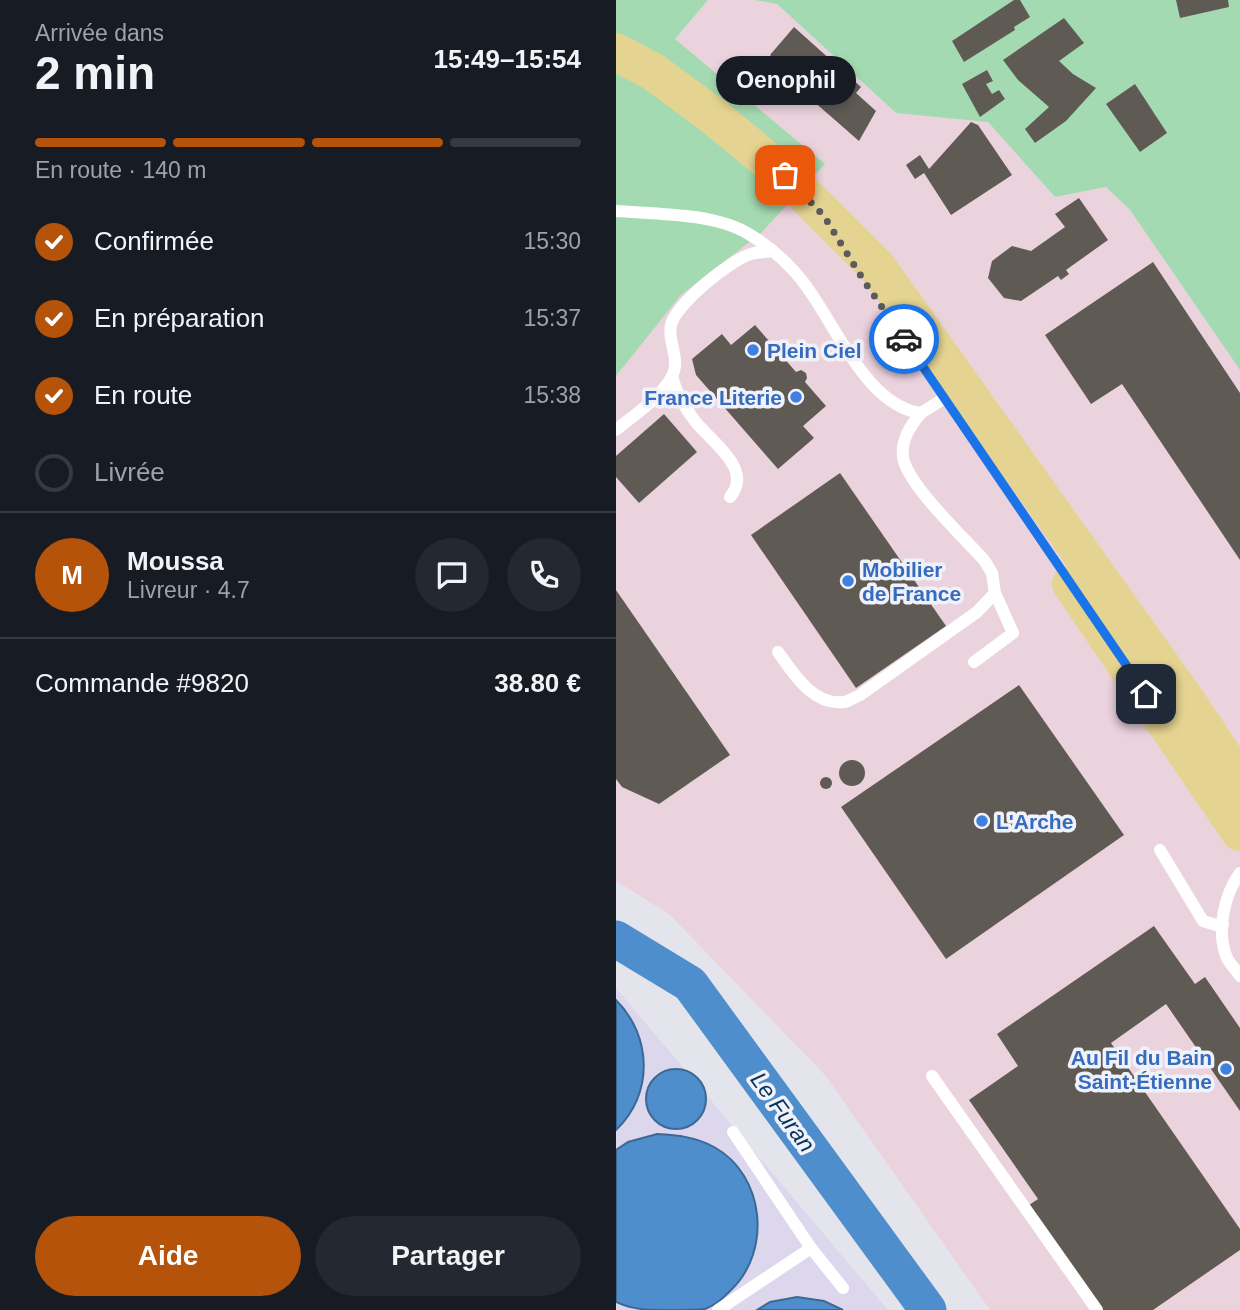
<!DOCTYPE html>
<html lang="fr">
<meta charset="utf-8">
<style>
:root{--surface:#171b24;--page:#242831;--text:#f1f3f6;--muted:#9ea1a6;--line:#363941;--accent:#b45309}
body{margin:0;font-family:Arial,sans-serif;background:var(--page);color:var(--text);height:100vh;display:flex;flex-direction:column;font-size:26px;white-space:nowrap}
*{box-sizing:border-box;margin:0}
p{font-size:23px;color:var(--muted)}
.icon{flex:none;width:38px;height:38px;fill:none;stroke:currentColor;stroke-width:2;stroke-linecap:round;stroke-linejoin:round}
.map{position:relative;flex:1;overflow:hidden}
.details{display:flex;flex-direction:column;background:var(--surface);width:616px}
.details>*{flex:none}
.pin{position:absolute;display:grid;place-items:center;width:60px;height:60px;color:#fff;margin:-30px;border-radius:14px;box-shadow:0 4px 10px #0006}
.courier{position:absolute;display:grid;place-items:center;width:70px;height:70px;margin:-35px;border:5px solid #1a73e8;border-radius:50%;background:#fff;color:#222;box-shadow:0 2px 9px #0007}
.bubble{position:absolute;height:49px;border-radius:24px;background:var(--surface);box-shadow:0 4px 10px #0003;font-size:23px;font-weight:700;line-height:49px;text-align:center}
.overview em{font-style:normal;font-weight:700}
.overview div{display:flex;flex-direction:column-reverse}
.overview{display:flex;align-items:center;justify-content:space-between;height:119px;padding:0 35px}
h1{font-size:46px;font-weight:700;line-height:52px}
.bar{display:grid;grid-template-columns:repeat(4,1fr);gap:10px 7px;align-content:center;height:84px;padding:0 35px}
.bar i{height:9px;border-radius:5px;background:var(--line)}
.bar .on{background:var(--accent)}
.bar p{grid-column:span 4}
.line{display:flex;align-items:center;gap:18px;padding:0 35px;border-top:2px solid var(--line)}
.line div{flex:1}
.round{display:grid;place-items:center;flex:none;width:74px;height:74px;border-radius:37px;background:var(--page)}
ol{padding:0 35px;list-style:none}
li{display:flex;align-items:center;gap:21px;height:77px}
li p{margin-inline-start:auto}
li .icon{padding:7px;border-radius:50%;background:var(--accent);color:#fff;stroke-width:4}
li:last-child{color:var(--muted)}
li i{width:38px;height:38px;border:4px solid var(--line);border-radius:50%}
.cta{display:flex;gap:14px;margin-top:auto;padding:14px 35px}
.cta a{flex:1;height:80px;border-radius:42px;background:var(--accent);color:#fff;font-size:28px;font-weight:700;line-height:80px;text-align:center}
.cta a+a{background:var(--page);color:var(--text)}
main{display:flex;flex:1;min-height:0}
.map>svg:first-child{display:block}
.commercial{fill:#ebd3de}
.industrial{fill:#ddd7ed}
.green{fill:#a4dab1}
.water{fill:#4f8ecc;stroke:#3c6894;stroke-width:2}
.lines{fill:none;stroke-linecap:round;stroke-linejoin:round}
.river{stroke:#4f8ecc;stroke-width:37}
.building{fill:#605a55}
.service{stroke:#fff;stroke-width:12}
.primary{stroke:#e5d491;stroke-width:38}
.done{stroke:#5a5a5f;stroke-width:7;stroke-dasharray:0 12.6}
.route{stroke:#1a73e8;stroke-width:9}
.shop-dot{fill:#3f7fe0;stroke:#f1f1f9;stroke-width:2.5}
.labels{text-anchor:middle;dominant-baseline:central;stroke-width:7;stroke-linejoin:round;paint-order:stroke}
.shop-label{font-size:21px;font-weight:bold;fill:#366cbe;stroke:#f1f1f9;text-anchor:start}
.water-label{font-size:23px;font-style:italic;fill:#04355d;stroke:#f1f1f9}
</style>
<main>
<section class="details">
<div class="overview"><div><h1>2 min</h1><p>Arrivée dans</p></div><em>15:49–15:54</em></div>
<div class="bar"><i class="on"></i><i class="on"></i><i class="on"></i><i></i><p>En route · 140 m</p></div>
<ol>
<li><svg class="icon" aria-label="check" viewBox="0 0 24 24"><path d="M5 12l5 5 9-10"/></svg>Confirmée<p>15:30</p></li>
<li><svg class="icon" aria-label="check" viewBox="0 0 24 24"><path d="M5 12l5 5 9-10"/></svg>En préparation<p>15:37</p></li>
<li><svg class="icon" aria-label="check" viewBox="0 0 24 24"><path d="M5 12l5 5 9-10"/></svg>En route<p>15:38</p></li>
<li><i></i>Livrée</li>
</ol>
<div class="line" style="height:126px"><b class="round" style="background:var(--accent);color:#fff">M</b><div><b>Moussa</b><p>Livreur · 4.7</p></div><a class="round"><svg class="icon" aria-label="chat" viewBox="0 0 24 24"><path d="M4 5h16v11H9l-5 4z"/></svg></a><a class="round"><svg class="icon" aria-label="phone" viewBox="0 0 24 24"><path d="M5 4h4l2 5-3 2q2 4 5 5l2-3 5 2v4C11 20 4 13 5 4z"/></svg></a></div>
<div class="line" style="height:91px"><div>Commande #9820</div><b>38.80 €</b></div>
<div class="cta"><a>Aide</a><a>Partager</a></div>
</section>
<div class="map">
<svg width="624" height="1310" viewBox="0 0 624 1310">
<rect width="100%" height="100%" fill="#e4e4ec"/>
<polygon class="commercial" points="92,0 139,0 161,4 280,113 372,121 439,197 490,187 514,210 624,370 624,1310 374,1310 209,1075 53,914 0,881 0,376 65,295 145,233 59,39"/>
<polygon class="industrial" points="0,988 272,1310 0,1310"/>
<g class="green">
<polygon points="0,0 92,0 59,39 209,164 145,233 65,295 0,376"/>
<polygon points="139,0 624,0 624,370 514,210 490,187 439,197 372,122 280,113 161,4"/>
</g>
<g class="water">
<path d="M0 1000C36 1036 38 1094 0 1130Z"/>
<circle cx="60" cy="1099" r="30"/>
<path d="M41 1134C61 1135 80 1137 98 1147 149 1175 156 1251 115 1290 107 1298 100 1305 89 1309 78 1310 63 1310 52 1310 31 1310 17 1310 0 1302V1150L12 1142Z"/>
<polygon points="181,1297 208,1301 227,1310 141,1310 154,1302"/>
</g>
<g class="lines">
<polyline class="river" points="0,939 74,984 312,1310"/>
</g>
<g class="building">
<polygon points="398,0 404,0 414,17 398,27 399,30 348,62 336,41"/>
<polygon points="560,0 612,0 613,7 564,18"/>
<polygon points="448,18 468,43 443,61 457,74 480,88 450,121 419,143 409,129 433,107 402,80 387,60"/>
<polygon points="178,27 245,87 240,93 260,111 243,141 196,100 200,96 154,55"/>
<polygon points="371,70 377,81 370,84 376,94 383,90 389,99 364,117 346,84"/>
<polygon points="519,84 551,133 524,152 490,104"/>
<polygon points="355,122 362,125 396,175 335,215 308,173 299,179 290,165 304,155 313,169"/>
<polygon points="463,198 492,240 450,270 453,274 445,280 442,276 405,301 388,298 372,278 376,261 396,246 415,251 449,227 439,214"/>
<polygon points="537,262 624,393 624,560 506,384 475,404 429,335"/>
<polygon points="139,325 180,372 185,370 190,373 191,378 189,382 210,406 187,426 198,438 162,469 80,375 76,359 106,334 115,345"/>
<polygon points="48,414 81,452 23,503 0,477 0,456"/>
<polygon points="224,473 330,626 240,688 135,535"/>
<polygon points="0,590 114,755 43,804 6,787 0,779"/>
<polygon points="403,685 508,835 330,959 225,807"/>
<circle cx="236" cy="773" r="13"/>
<circle cx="210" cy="783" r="6"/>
<polygon points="538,926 579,984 589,977 624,1028 624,1111 550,1004 495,1043 624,1229 624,1250 537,1310 485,1310 413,1205 422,1199 353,1100 402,1066 381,1034"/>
</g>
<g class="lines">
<g class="service">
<path d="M0 211C39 214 97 213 131 233 147 242 164 256 177 270 216 311 245 405 305 413L343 389"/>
<path d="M56 377C61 394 68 407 79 421 95 442 138 469 114 497"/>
<path d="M305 413C294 426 285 440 287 457 290 483 349 539 368 560L376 573 379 593 397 633 358 662"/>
<path d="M0 430C18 415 43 399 55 378 66 360 51 343 55 325 60 304 114 260 135 254 141 252 149 252 156 251"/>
<path d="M162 652C177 673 197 706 228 702 233 701 239 697 244 695L361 612 379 593"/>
<polyline points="544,850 587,921 600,925 607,924"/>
<path d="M624 873C608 895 600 932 611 958 614 964 620 970 624 976"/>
<polyline points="316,1076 481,1310"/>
<polyline points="195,1248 227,1288"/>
<polyline points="102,1310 195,1248 117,1132"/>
</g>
<g class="primary">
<polyline points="0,52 36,71 96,115 169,175 262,268 572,703 624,781"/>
<polyline points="455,584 624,832"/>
</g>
</g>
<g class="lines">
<polyline class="done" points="169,175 208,216 248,281 288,339"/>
<polyline class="route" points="288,339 530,694"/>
</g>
<g class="shop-dot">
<circle cx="137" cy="350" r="7"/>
<circle cx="180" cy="397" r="7"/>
<circle cx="232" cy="581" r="7"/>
<circle cx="366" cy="821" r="7"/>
<circle cx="610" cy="1069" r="7"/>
</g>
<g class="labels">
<g class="shop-label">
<text x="151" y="350">Plein Ciel</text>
<text x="166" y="397" text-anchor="end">France Literie</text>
<text x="246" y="569">Mobilier<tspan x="246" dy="24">de France</tspan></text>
<text x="380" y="821">L'Arche</text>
<text x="596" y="1057" text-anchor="end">Au Fil du Bain<tspan x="596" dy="24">Saint-Étienne</tspan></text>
</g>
<g class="water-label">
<text transform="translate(167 1112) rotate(54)">Le Furan</text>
</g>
</g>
</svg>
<div class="pin" style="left:169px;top:175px;background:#ea580c"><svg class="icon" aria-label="bag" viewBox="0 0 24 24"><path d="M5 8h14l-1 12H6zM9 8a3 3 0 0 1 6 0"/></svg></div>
<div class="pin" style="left:530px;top:694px;background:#1f2937"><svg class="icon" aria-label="home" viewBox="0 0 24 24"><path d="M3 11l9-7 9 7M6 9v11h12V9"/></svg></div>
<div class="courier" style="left:288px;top:339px"><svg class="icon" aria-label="car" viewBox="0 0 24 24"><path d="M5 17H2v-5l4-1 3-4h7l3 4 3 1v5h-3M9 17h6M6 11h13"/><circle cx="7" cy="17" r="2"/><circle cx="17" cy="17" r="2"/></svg></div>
<div class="bubble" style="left:100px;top:56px;width:140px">Oenophil</div>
</div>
</main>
